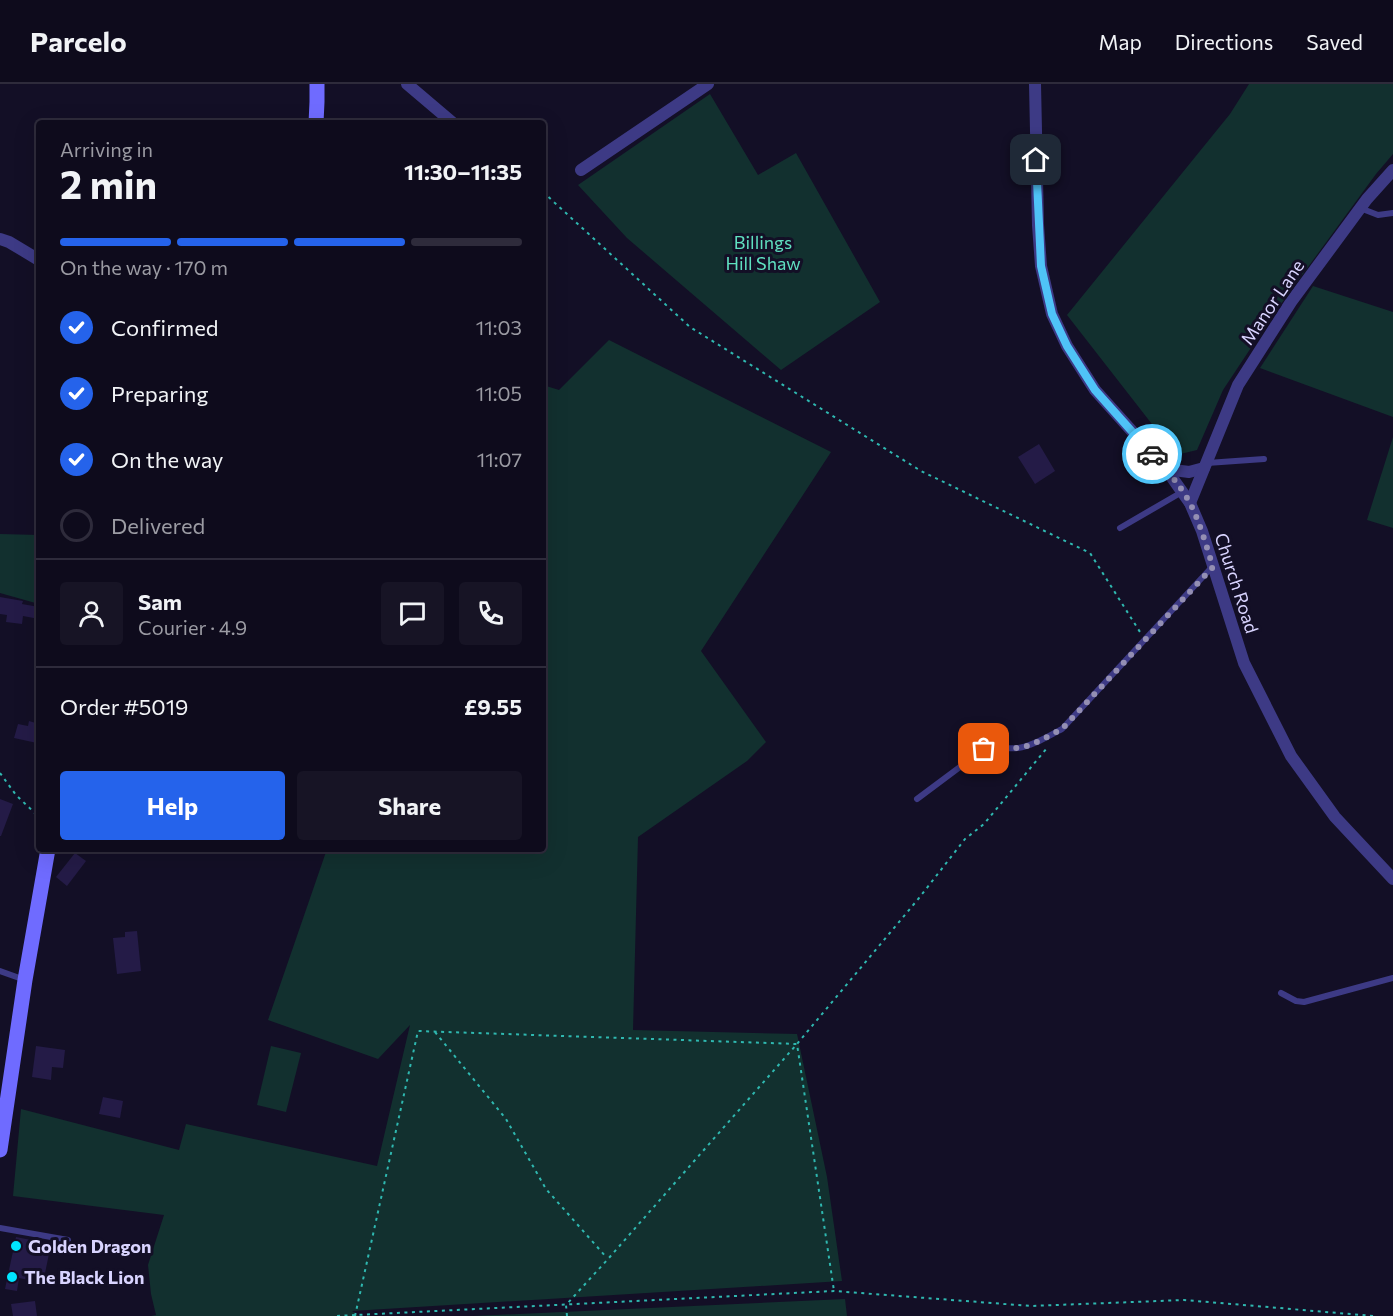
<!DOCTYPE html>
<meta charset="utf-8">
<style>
:root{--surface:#0e0b1c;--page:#171425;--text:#f1f3f6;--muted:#9b9ba3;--line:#2e2b3b;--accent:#2563eb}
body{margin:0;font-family:Commissioner,sans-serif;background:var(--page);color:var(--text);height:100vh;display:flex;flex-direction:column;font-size:22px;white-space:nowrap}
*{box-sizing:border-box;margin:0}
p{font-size:20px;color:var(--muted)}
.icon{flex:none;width:33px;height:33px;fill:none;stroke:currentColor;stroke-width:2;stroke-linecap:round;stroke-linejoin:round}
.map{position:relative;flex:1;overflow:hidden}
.details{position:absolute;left:36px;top:36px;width:510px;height:732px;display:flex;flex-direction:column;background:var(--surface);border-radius:6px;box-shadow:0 6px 24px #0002,0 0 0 2px var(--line)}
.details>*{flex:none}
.pin{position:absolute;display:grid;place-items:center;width:51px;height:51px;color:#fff;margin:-26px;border-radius:12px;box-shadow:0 3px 9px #0006}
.courier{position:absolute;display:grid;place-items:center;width:60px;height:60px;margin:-30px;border:4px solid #4fc3f7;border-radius:50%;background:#fff;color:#222;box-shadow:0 2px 8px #0007}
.head em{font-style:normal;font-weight:700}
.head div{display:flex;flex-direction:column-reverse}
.head{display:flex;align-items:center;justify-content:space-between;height:102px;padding:0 24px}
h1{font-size:39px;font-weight:700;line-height:45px}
.bar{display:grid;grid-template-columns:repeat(4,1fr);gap:9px 6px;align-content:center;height:72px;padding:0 24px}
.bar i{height:8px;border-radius:4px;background:var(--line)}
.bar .current{background:var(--accent)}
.bar p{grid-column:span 4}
.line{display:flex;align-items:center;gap:15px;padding:0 24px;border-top:2px solid var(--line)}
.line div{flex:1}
.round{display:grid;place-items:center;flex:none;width:63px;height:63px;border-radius:6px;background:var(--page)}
ol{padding:0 24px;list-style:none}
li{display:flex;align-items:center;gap:18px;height:66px}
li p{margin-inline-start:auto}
li .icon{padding:6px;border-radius:50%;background:var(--accent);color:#fff;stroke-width:4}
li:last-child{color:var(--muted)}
li i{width:33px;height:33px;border:3px solid var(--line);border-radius:50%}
.action{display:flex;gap:12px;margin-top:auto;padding:12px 24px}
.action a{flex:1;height:69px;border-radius:6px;background:var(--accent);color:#fff;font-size:24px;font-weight:700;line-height:69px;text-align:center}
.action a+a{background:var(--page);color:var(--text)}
header{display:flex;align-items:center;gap:36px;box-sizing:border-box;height:84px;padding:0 30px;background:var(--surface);border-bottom:2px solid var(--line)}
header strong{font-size:28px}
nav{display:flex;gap:33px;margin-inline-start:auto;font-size:21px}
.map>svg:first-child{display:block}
.green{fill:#12302f}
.building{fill:#241b47}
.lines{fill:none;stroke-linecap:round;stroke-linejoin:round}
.path{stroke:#2fb8b0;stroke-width:2;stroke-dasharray:3 4.5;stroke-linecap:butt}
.lane{stroke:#3d3a85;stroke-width:6}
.street{stroke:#3d3a85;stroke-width:12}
.secondary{stroke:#6f6bff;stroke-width:15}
.done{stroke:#948fb3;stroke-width:6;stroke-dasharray:0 10.8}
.route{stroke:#4fc3f7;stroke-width:8}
.poi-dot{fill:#00e5ff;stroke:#130f26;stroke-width:2}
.labels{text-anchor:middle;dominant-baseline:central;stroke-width:6;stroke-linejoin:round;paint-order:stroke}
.park-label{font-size:18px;fill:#5fe0c0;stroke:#130f26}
.street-label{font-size:18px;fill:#d9d4ff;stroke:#130f26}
.poi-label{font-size:18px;font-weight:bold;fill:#d9d4ff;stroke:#130f26;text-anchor:start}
</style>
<header>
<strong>Parcelo</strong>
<nav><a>Map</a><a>Directions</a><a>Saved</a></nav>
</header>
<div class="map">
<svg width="1393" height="1232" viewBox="0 0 1393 1232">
<rect width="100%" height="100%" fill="#130f26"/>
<g class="green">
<polygon points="1249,0 1393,0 1393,70 1376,90 1270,235 1223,306 1197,366 1176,371 1067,231 1230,30"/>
<polygon points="710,10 758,91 796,69 880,218 781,286 627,154 578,101"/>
<polygon points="1313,202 1393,228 1393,333 1260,284"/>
<polygon points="609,256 831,368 701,567 766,658 747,677 638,753 633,946 797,950 827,1093 842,1197 352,1227 359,1232 151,1232 156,1231 151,1210 148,1181 164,1131 13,1112 21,1025 179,1066 186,1040 377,1082 410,941 378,975 268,936 327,765 543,765 543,301 559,306"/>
<polygon points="1393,353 1393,444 1367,436"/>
<polygon points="0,450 39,451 39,520 0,509"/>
<polygon points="271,962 301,969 286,1028 257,1021"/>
<polygon points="845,1215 847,1232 473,1232"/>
</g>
<g class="building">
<polygon points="1039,360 1055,387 1035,400 1018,373"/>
<polygon points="0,513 23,517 22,520 39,523 39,535 23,532 22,540 6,538 7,531 0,530"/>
<polygon points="29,637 39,640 39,652 37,659 14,654 18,640 28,642"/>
<polygon points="0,715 13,720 1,752 0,752"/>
<polygon points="75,769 86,777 67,802 56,793"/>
<polygon points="137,847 141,887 117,890 113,854 125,853 125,848"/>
<polygon points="36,962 65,966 63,984 52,983 51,996 32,993"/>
<polygon points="103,1013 123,1017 120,1034 99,1030"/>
<polygon points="16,1153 51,1160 43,1199 19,1194 17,1207 5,1205"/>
<polygon points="35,1217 37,1232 13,1232 11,1220"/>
</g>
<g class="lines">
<g class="path">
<polyline points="543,108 690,243 921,387 1090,469 1140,548"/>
<polyline points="0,689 16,711 39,733"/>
<polyline points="435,948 506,1035 546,1105 607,1174"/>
<polyline points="337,1232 834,1207 1031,1222 1184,1216 1374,1232"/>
<polyline points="355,1232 418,947 797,960 834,1207"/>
<polyline points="567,1232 566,1221 608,1175 797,960 919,814 965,755 984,740 1047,664"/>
</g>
<g class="lane">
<polyline points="1360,124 1378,131 1393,129"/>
<polyline points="1207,379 1264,375"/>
<polyline points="1120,444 1182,408"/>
<path d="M917 715 984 665C995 662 1006 665 1018 664 1033 662 1048 652 1062 645L1212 483"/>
<polyline points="0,887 25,896"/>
<polyline points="1281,909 1296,917 1304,918 1393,894"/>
<polyline points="0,1144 68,1156"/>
</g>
<g class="street">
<polyline points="407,0 453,39"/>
<polyline points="1035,0 1038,141 1041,182 1052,230 1067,262 1095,306 1166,385 1190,419 1202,447 1244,579 1291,672 1335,733 1393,795"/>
<polyline points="581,86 708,0"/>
<polyline points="0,155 9,158 39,176"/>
<polyline points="1166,385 1189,388 1204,384"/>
<polyline points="1190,419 1238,301 1291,218 1367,115 1393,86"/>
</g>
<g class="secondary">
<polyline points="316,39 317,18 317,0"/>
<polyline points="0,1066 25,896 48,765"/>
</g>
</g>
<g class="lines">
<path class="done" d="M984 665C995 662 1006 665 1018 664 1033 662 1048 652 1062 645L1213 483C1206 461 1200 439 1190 419 1180 401 1166 385 1152 370"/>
<polyline class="route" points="1036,76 1041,182 1052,230 1067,262 1095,306 1152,370"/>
</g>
<g class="poi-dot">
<circle cx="16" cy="1162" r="6"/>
<circle cx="12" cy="1193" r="6"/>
</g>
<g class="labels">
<g class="park-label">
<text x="763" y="158">Billings<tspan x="763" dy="21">Hill Shaw</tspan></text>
</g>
<g class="street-label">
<text transform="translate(1272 218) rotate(-56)">Manor Lane</text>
<text transform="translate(1237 499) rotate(72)">Church Road</text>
</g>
<g class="poi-label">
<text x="28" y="1162">Golden Dragon</text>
<text x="24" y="1193">The Black Lion</text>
</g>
</g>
</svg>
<div class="pin" style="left:984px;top:665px;background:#ea580c"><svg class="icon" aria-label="bag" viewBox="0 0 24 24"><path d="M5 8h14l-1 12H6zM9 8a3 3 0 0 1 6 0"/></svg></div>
<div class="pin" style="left:1036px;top:76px;background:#1f2937"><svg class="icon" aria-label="home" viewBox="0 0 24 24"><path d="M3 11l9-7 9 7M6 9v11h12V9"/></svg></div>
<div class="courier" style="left:1152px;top:370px"><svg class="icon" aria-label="car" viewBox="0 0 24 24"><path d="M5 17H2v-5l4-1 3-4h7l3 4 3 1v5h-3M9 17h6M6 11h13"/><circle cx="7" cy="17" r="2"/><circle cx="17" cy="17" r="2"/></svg></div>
<section class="details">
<div class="head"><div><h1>2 min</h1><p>Arriving in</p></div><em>11:30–11:35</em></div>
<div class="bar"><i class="current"></i><i class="current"></i><i class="current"></i><i></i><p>On the way · 170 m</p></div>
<ol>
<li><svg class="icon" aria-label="check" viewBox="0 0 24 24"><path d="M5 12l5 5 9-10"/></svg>Confirmed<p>11:03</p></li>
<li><svg class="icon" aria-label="check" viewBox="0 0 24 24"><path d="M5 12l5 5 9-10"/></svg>Preparing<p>11:05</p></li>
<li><svg class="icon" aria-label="check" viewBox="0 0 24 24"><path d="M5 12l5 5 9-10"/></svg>On the way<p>11:07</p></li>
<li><i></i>Delivered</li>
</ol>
<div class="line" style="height:108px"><a class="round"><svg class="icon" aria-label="person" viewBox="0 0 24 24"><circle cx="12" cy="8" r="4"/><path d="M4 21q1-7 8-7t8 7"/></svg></a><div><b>Sam</b><p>Courier · 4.9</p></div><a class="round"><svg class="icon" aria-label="chat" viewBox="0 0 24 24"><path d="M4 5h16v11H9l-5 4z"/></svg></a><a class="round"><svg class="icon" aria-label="phone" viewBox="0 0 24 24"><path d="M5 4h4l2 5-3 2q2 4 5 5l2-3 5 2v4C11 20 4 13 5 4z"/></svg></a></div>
<div class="line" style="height:78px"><div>Order #5019</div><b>£9.55</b></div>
<div class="action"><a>Help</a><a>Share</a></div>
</section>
</div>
